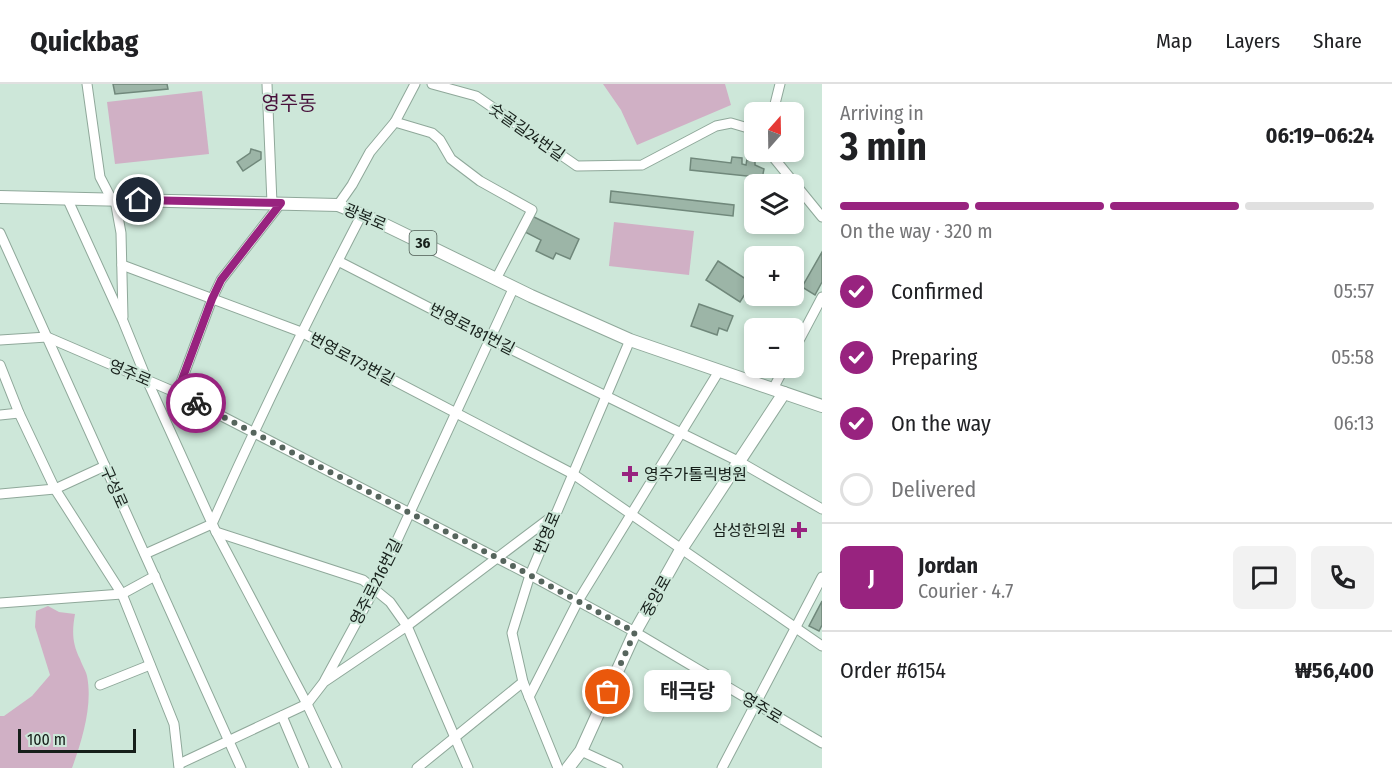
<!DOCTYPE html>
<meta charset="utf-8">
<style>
:root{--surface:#fff;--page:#f2f2f2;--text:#202124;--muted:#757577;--line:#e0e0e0;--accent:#98237f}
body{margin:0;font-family:"Fira Sans Condensed","Noto Sans KR",sans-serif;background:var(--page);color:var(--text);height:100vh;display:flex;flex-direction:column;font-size:22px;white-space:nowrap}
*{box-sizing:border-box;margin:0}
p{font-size:20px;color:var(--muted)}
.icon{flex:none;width:33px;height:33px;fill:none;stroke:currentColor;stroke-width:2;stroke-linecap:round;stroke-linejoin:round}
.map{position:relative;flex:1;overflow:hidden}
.drawer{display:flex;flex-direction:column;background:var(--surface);width:570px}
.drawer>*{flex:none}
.needle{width:39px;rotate:20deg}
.controls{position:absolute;left:744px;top:18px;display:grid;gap:12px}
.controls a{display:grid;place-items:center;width:60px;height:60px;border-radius:9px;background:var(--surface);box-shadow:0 3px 9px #0003;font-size:30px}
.scale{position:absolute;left:18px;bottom:15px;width:118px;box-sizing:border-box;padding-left:6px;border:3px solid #161f1a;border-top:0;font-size:16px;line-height:21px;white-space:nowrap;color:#161f1a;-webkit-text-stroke:4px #cde7d9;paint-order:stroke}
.pin{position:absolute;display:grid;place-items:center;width:51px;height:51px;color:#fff;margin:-26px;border:3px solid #fff;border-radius:50%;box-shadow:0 2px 6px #0007}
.courier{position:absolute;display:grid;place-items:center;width:60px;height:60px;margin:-30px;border:4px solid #98237f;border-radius:50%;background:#fff;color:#222;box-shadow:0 2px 8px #0007}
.bubble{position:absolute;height:42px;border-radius:9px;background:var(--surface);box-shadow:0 3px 9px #0003;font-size:20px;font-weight:700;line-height:42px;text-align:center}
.headline em{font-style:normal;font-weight:700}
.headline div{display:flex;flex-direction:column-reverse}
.headline{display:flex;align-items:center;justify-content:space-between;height:102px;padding:0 18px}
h1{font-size:39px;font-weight:700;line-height:45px}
.bar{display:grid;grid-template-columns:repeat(4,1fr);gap:9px 6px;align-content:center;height:72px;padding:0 18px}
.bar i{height:8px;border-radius:4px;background:var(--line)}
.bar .on{background:var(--accent)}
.bar p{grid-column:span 4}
.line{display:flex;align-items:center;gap:15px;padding:0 18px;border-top:2px solid var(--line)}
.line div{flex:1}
.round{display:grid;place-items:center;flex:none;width:63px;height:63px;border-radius:9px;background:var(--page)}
ol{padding:0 18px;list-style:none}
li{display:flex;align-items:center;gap:18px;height:66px}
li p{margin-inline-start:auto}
li .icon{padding:6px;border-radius:50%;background:var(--accent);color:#fff;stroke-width:4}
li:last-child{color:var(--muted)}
li i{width:33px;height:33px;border:3px solid var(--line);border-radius:50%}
header{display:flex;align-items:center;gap:36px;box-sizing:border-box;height:84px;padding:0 30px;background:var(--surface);border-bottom:2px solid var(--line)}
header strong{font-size:28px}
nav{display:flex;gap:33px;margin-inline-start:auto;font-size:21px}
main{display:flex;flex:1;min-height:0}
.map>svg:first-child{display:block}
.green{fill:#d0b0c5}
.building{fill:#9cb5a7;stroke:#70887b;stroke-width:1.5}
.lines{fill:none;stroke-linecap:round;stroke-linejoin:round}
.minor-casing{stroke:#8fa89a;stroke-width:11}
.major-casing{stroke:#8fa89a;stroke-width:14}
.minor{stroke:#fff;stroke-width:9}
.major{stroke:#fff;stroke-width:12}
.done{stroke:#56655d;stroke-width:6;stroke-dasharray:0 10.8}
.route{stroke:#98237f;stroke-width:8}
.poi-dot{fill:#98237f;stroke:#cde7d9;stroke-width:2}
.labels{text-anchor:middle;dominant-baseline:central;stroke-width:4.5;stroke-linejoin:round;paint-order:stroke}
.shield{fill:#cde7d9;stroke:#4d5b53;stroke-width:1.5}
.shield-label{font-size:15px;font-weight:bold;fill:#161f1a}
.street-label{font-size:16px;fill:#161f1a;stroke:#cde7d9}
.poi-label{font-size:16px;fill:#161f1a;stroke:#cde7d9;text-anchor:start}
.quarter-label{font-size:20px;fill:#48103b;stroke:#cde7d9}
</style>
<header>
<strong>Quickbag</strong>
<nav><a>Map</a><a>Layers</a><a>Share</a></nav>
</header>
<main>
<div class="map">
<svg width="822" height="684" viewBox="0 0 822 684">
<rect width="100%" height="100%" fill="#cde7d9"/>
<g class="green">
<polygon points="603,0 725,0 731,21 637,61 621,26"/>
<polygon points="202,7 209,70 115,80 107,18"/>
<polygon points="614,138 694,147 689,191 609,182"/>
<path d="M48 522 59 528 75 530C72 547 72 559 80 575 82 581 86 587 87 592 93 621 82 657 72 684H0V632H4L32 612 50 591 35 543 36 527Z"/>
</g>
<g class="building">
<polygon points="113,0 167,0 168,5 115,10"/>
<polygon points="251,65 261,68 261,75 243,87 237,78 250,69"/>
<polygon points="732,73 742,74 742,80 746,81 747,75 755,76 755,81 764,85 763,90 762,93 756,92 756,93 690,86 691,74 731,79"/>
<polygon points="611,107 734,121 733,132 610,118"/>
<polygon points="532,132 579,155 570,175 556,169 553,175 536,167 541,156 525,148"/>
<polygon points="822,168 822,198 815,211 802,203"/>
<polygon points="718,177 752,199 740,218 706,196"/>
<polygon points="699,220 733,232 727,247 719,244 717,251 691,242"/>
<polygon points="822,517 822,541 819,547 809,542"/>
</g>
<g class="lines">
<g class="minor-casing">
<g id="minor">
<polyline points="87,0 100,93 112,116"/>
<polyline points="267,0 272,119"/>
<polyline points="432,0 476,12 577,82 642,81 716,42 731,39 748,44 754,52"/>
<polyline points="773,28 780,0"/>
<polyline points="395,38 432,49 440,56 451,75 480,97 532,126 496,195"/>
<polyline points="769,68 822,133"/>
<polyline points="67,114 123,237 147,296 216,448 307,620 337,684"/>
<polyline points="115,116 121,149 123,233"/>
<polyline points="338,121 352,101 370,68 395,38 415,0"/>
<polyline points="0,149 241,684"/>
<polyline points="338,177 490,255 740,378 822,425"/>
<polyline points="122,181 301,248 573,390 822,562"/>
<polyline points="0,256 47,253 177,309 530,491 635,548 822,659"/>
<polyline points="794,266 822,213"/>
<polyline points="0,281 19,329 55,405 122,510 174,640 179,684"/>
<polyline points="773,305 784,284"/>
<polyline points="177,309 212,215 221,196 281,119"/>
<polyline points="0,331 19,329"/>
<polyline points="0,410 55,405 105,382"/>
<polyline points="216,448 363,496 390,518 407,542 468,684"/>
<path d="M145 470 212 440C259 335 309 232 362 130"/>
<polyline points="0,519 122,510 155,492"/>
<polyline points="325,596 375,504 514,203"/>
<polyline points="100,601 150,581"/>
<polyline points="529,613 578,517 719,287"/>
<polyline points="282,632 304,684"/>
<polyline points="581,667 618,684"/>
<polyline points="179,680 307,620 324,598 407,542 554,431"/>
<polyline points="417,684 523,598"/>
<polyline points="558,684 523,598 512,549 530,491 630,256"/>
<polyline points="722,684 822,493"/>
</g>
</g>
<g class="major-casing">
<g id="major">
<polyline points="0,113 338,121 377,137 531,212 630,256 822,322"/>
<polyline points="568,684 581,667 635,548 682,464 784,309"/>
</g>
</g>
<use href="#minor" class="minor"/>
<use href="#major" class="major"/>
</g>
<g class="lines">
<polyline class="done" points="196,319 513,482 635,548 608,608"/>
<polyline class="route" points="139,116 281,119 221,196 212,215 177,309 196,319"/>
</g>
<g class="poi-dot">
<path d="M627 381h6v6h6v6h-6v6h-6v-6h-6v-6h6z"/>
<path d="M796 437h6v6h6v6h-6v6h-6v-6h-6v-6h6z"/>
</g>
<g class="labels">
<rect class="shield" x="409.5" y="147" width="27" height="24" rx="4.5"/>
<g class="shield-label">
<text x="423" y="159">36</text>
</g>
<g class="street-label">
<text transform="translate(527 48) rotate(35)">숫골길24번길</text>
<text transform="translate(365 133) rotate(23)">광복로</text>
<text transform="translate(472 245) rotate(27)">번영로181번길</text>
<text transform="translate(352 275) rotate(28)">번영로173번길</text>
<text transform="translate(130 289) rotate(23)">영주로</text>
<text transform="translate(114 403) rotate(66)">구성로</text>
<text transform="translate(547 449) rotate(-67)">번영로</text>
<text transform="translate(376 498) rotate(-63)">영주로216번길</text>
<text transform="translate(656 512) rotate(-61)">중앙로</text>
<text transform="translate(762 624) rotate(31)">영주로</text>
</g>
<g class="poi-label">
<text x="644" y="390">영주가톨릭병원</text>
<text x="786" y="446" text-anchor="end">삼성한의원</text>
</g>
<g class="quarter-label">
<text x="289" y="19">영주동</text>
</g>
</g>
</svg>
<div class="controls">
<a><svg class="needle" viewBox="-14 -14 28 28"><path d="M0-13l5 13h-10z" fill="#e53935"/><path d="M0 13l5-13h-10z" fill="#757577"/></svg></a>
<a><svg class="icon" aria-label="layers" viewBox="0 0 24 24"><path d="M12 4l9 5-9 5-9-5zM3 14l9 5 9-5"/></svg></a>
<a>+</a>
<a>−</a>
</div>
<div class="scale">100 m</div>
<div class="pin" style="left:608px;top:608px;background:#ea580c"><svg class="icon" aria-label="bag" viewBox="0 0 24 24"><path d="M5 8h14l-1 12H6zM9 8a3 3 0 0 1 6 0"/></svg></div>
<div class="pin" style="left:139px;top:116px;background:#1f2937"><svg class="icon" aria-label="home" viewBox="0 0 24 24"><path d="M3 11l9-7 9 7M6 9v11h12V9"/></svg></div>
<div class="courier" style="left:196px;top:319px"><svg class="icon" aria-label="bike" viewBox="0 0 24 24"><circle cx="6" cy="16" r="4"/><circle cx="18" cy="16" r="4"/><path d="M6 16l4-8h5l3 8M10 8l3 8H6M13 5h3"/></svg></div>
<div class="bubble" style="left:644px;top:586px;width:87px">태극당</div>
</div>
<section class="drawer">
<div class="headline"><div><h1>3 min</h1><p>Arriving in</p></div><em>06:19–06:24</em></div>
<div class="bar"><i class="on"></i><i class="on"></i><i class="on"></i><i></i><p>On the way · 320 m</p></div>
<ol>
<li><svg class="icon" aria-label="check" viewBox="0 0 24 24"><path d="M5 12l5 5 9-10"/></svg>Confirmed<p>05:57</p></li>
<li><svg class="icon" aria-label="check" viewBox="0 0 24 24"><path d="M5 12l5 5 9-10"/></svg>Preparing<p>05:58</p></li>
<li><svg class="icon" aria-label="check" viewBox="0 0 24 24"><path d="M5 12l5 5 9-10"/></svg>On the way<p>06:13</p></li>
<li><i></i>Delivered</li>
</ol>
<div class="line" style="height:108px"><b class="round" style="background:var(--accent);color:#fff">J</b><div><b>Jordan</b><p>Courier · 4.7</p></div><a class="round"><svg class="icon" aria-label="chat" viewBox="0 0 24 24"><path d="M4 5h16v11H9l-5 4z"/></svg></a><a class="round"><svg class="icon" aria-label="phone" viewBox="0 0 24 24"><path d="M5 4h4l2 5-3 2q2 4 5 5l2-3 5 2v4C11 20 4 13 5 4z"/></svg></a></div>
<div class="line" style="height:78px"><div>Order #6154</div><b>₩56,400</b></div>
</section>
</main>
